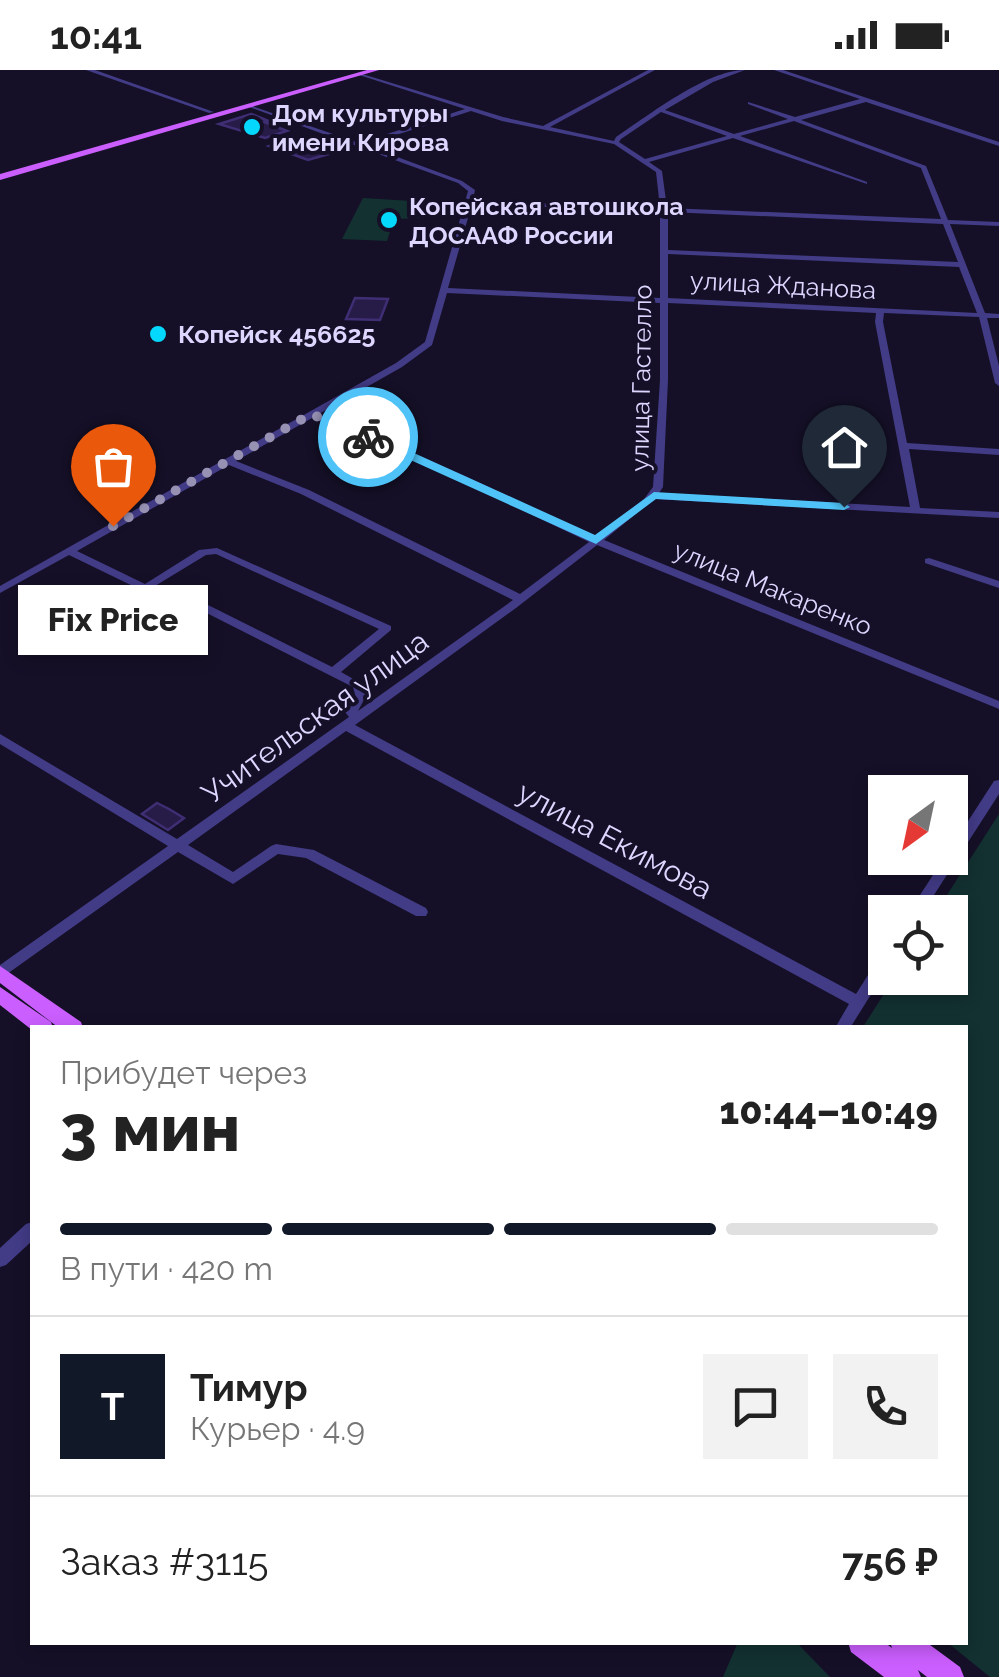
<!DOCTYPE html>
<html lang="ru">
<meta charset="utf-8">
<style>
:root{--surface:#fff;--page:#f2f2f2;--text:#222;--muted:#767676;--line:#e0e0e0;--accent:#111827}
body{margin:0;font-family:Raleway,sans-serif;background:var(--page);color:var(--text);height:100vh;display:flex;flex-direction:column;font-size:38px;white-space:nowrap}
*{box-sizing:border-box;margin:0}
p{font-size:32px;color:var(--muted)}
.icon{flex:none;width:55px;height:55px;fill:none;stroke:currentColor;stroke-width:2;stroke-linecap:round;stroke-linejoin:round}
.map{position:relative;flex:1;overflow:hidden}
.sheet{position:absolute;left:30px;top:955px;width:938px;height:620px;display:flex;flex-direction:column;background:var(--surface);border-radius:0px;box-shadow:0 5px 15px #0003}
.sheet>*{flex:none}
.needle{width:65px;rotate:213deg}
.fabs{position:absolute;left:868px;top:705px;display:grid;gap:20px}
.fabs a{display:grid;place-items:center;width:100px;height:100px;border-radius:0px;background:var(--surface);box-shadow:0 5px 15px #0003;font-size:50px}
.pin{position:absolute;display:grid;place-items:center;width:85px;height:85px;color:#fff;margin:-102px -42px;border-radius:50% 50% 50% 0;rotate:-45deg;box-shadow:0 0 10px #0007}
.pin .icon{rotate:45deg}
.courier{position:absolute;display:grid;place-items:center;width:100px;height:100px;margin:-50px;border:8px solid #4fc3f7;border-radius:50%;background:#fff;color:#222;box-shadow:0 2px 12px #0007}
.bubble{position:absolute;height:70px;border-radius:0px;background:var(--surface);box-shadow:0 5px 15px #0003;font-size:32px;font-weight:800;line-height:70px;text-align:center}
.head em{font-style:normal;font-weight:800}
.head div{display:flex;flex-direction:column-reverse}
.head{display:flex;align-items:center;justify-content:space-between;height:170px;padding:0 30px}
h1{font-size:65px;font-weight:800;line-height:75px}
.bar{display:grid;grid-template-columns:repeat(4,1fr);gap:15px 10px;align-content:center;height:120px;padding:0 30px}
.bar i{height:12px;border-radius:8px;background:var(--line)}
.bar .current{background:var(--accent)}
.bar p{grid-column:span 4}
.line{display:flex;align-items:center;gap:25px;padding:0 30px;border-top:2px solid var(--line)}
.line div{flex:1}
.round{display:grid;place-items:center;flex:none;width:105px;height:105px;border-radius:0px;background:var(--page)}
.status{display:flex;justify-content:space-between;align-items:center;height:70px;padding:0 50px;background:var(--surface);direction:ltr}
.status svg{height:28px;fill:currentColor}
.map>svg:first-child{display:block}
.green{fill:#133131}
.building{fill:#271c48;stroke:#3f2e74;stroke-width:2.5}
.lines{fill:none;stroke-linecap:round;stroke-linejoin:round}
.minor{fill:#423b86;fill-rule:evenodd}
.major{fill:#ca5efe;fill-rule:evenodd}
.route{fill:#4fc3f7}
.done{stroke:#9791b3;stroke-width:10;stroke-dasharray:0 18}
.poi-dot{fill:#04d8fd;stroke:#151027;stroke-width:4}
.labels{text-anchor:middle;dominant-baseline:central;stroke-width:8;stroke-linejoin:round;paint-order:stroke}
.far-poi-label{font-size:25px;font-weight:bold;fill:#ddd6ff;stroke:#151027;text-anchor:start}
.far-street-label{font-size:25px;fill:#ddd6ff;stroke:#151027}
.street-label{font-size:30px;fill:#ddd6ff;stroke:#151027}
</style>
<div class="status"><b>10:41</b><svg viewBox="0 0 49 12"><path d="M0 12V9h3v3zM5 12V6h3v6zM10 12V3h3v9zM15 12V0h3v12zM26 1h20v11H26zM47 4h2v5h-2z"/></svg></div>
<div class="map">
<svg width="999" height="1607" viewBox="0 0 999 1607">
<rect width="100%" height="100%" fill="#151027"/>
<g class="green">
<polygon points="363,128 428,132 424,148 394,149 387,171 342,169"/>
<polygon points="999,744 999,1607 990,1607 948,1573 965,1572 965,958 863,957 894,908 950,908 950,842 936,842"/>
<polygon points="738,1572 797,1573 830,1607 723,1607"/>
</g>
<g class="building">
<polygon points="251,44 269,51 264,52 287,61 265,68 219,54"/>
<polygon points="292,68 332,83 308,90 269,76"/>
<polygon points="355,228 388,229 380,250 346,249"/>
<polygon points="157,733 169,739 184,748 168,760 142,744"/>
</g>
<g class="lines">
<g class="minor">
<polygon points="86,0 95,0 214,42 209,43"/>
<path d="M648 0H655L550 57 614 71 616 67C648 46 706 0 745 0L713 12 665 40 734 64 788 49 748 34V32L795 47 860 29 774 0H783L999 72V76L866 32 801 50 926 96 948 150 999 152V156L950 154 985 243 999 244V248H987L999 296V316L995 313 979 247 884 243 883 252 907 373 999 379V385L909 379 920 438 999 442V448L654 429 604 470 999 631V639L597 475 516 538 355 655 856 924 880 886 885 884V902L850 958H835L849 934 346 661 188 775 233 802 271 776 276 774 314 780 426 838 428 842 426 846H416L306 788 278 784 233 814 178 782 0 909V895L168 776 0 674V664L177 769 349 647 345 642 355 624 353 617 173 526 141 520 69 485 0 523V516L396 293 425 272 468 121 458 113 249 37V35L359 73 465 39 359 5V3L503 47 543 56ZM471 41 502 51 614 74 656 102 660 138 473 130 475 120 462 111 365 75ZM661 42 727 66 645 89 619 72 621 69ZM794 51 921 98 941 149 667 138 662 101 649 92 733 68 867 114V112L740 66ZM472 134 660 142V228L448 218ZM668 142 943 154 958 192 668 180ZM668 184 959 197 977 243 668 228ZM447 223 660 233V310L653 417 644 429 595 467 465 406 319 344 402 297 432 275ZM668 233 876 243 875 252 910 437 659 423 663 417 668 310ZM312 348 459 410 589 472 520 524 309 420 236 391ZM229 395 301 424 513 530 358 641 367 624 364 615 341 602 391 560V556L217 478 199 480 145 514 77 481ZM216 484 379 559 332 597 180 521 155 516 206 485Z"/>
<polygon points="929,488 999,511 999,518 925,493 925,489"/>
<polygon points="999,710 999,724 923,842 909,842 944,788 950,788 950,779 994,711"/>
<polygon points="32,1152 32,1171 6,1195 0,1197 0,1178 26,1154"/>
</g>
<g class="major">
<polygon points="367,0 379,0 0,110 0,104"/>
<polygon points="0,896 81,952 83,958 59,958 0,913"/>
<polygon points="0,917 51,952 53,958 32,958 32,960 0,935"/>
<polygon points="848,1572 884,1572 892,1578 890,1572 926,1572 960,1597 964,1607 927,1607 918,1600 921,1607 884,1607 851,1582"/>
</g>
</g>
<polygon class="route" points="364,364 372,364 595,465 654,422 844,433 850,437 844,440 656,429 596,474 364,369"/>
<g class="lines">
<polyline class="done" points="113,456 311,344 368,367"/>
</g>
<g class="poi-dot">
<circle cx="252" cy="57" r="10"/>
<circle cx="389" cy="150" r="10"/>
<circle cx="158" cy="264" r="10"/>
</g>
<g class="labels">
<g class="far-poi-label">
<text x="272" y="43">Дом культуры<tspan x="272" dy="29">имени Кирова</tspan></text>
<text x="409" y="136">Копейская автошкола<tspan x="409" dy="29">ДОСААФ России</tspan></text>
<text x="178" y="264">Копейск 456625</text>
</g>
<g class="far-street-label">
<text transform="translate(783 215) rotate(3)">улица Жданова</text>
<text transform="translate(641 308) rotate(-89)">улица Гастелло</text>
<text transform="translate(773 518) rotate(22)">улица Макаренко</text>
</g>
<g class="street-label">
<text transform="translate(315 647) rotate(-36)">Учительская улица</text>
<text transform="translate(615 770) rotate(28)">улица Екимова</text>
</g>
</g>
</svg>
<div class="fabs">
<a><svg class="needle" viewBox="-14 -14 28 28"><path d="M0-13l5 13h-10z" fill="#e53935"/><path d="M0 13l5-13h-10z" fill="#767676"/></svg></a>
<a><svg class="icon" aria-label="locate" viewBox="0 0 24 24"><circle cx="12" cy="12" r="6"/><path d="M12 2v4M12 18v4M2 12h4M18 12h4"/></svg></a>
</div>
<div class="pin" style="left:113px;top:456px;background:#ea580c"><svg class="icon" aria-label="bag" viewBox="0 0 24 24"><path d="M5 8h14l-1 12H6zM9 8a3 3 0 0 1 6 0"/></svg></div>
<div class="pin" style="left:844px;top:437px;background:#1f2937"><svg class="icon" aria-label="home" viewBox="0 0 24 24"><path d="M3 11l9-7 9 7M6 9v11h12V9"/></svg></div>
<div class="courier" style="left:368px;top:367px"><svg class="icon" aria-label="bike" viewBox="0 0 24 24"><circle cx="6" cy="16" r="4"/><circle cx="18" cy="16" r="4"/><path d="M6 16l4-8h5l3 8M10 8l3 8H6M13 5h3"/></svg></div>
<div class="bubble" style="left:18px;top:515px;width:190px">Fix Price</div>
<section class="sheet">
<div class="head"><div><h1>3 мин</h1><p>Прибудет через</p></div><em>10:44–10:49</em></div>
<div class="bar"><i class="current"></i><i class="current"></i><i class="current"></i><i></i><p>В пути · 420 m</p></div>
<div class="line" style="height:180px"><b class="round" style="background:var(--accent);color:#fff">Т</b><div><b>Тимур</b><p>Курьер · 4.9</p></div><a class="round"><svg class="icon" aria-label="chat" viewBox="0 0 24 24"><path d="M4 5h16v11H9l-5 4z"/></svg></a><a class="round"><svg class="icon" aria-label="phone" viewBox="0 0 24 24"><path d="M5 4h4l2 5-3 2q2 4 5 5l2-3 5 2v4C11 20 4 13 5 4z"/></svg></a></div>
<div class="line" style="height:130px"><div>Заказ #3115</div><b>756 ₽</b></div>
</section>
</div>
